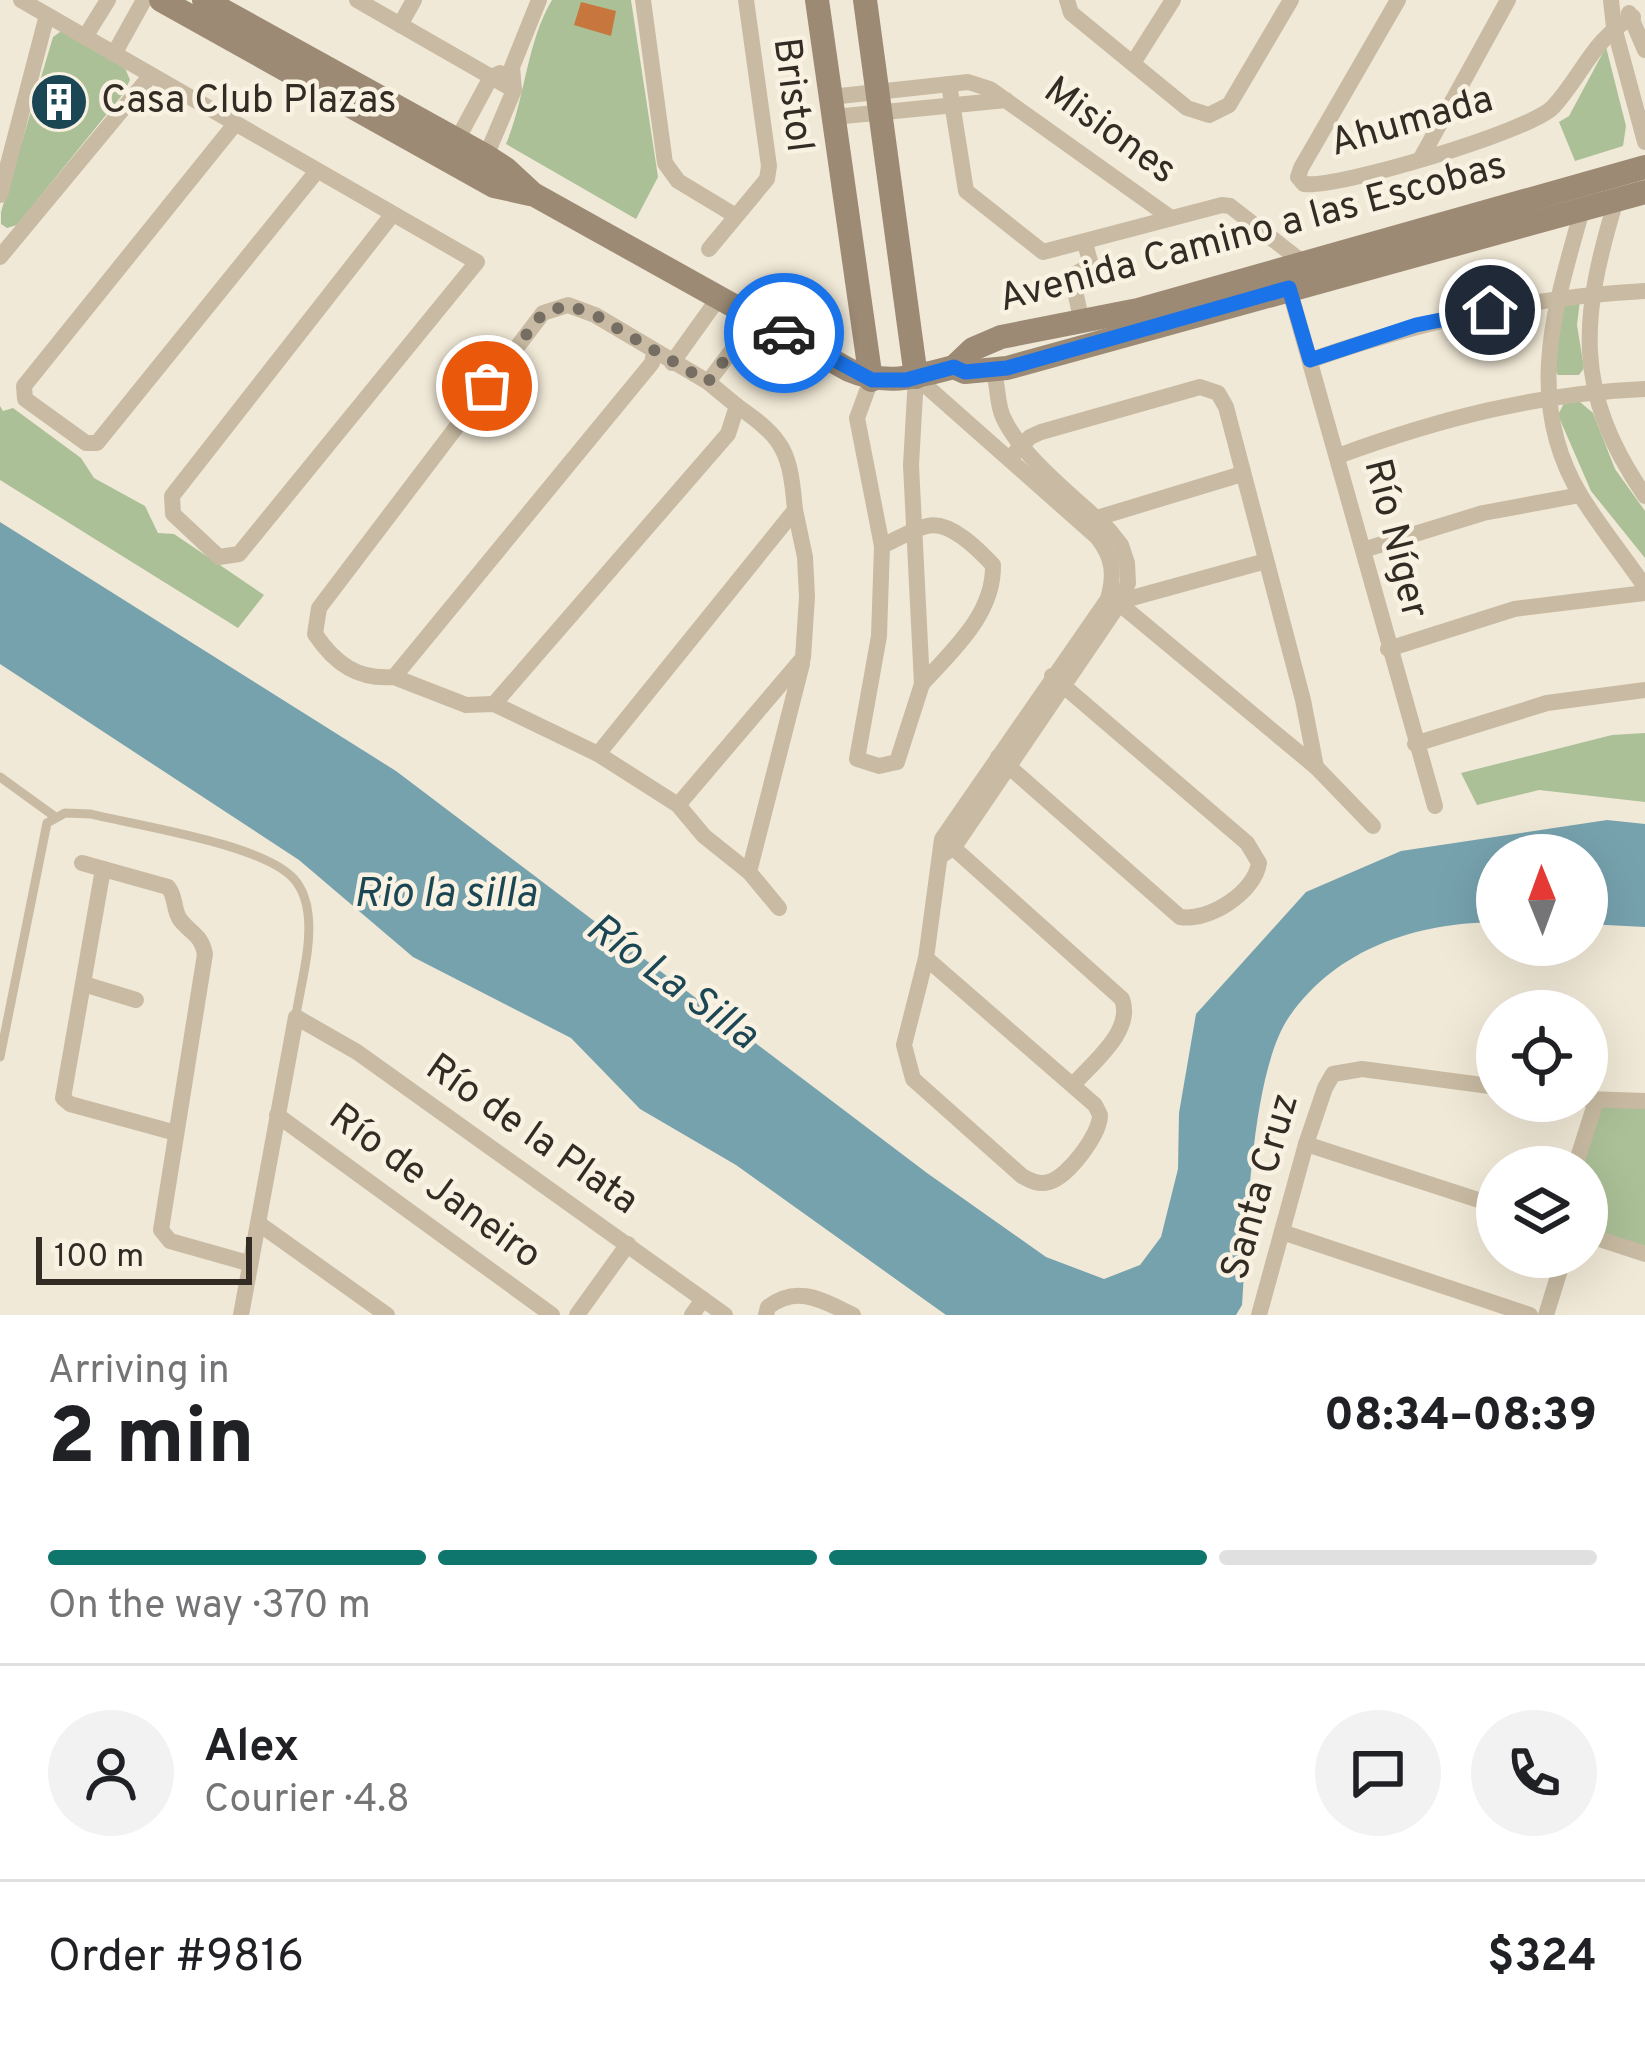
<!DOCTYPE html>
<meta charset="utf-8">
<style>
:root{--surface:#fff;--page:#f2f2f2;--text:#202124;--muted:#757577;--line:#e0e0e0;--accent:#0f766e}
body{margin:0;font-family:Overpass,sans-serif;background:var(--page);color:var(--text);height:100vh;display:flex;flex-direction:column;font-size:45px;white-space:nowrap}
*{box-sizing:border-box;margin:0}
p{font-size:39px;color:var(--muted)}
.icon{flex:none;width:66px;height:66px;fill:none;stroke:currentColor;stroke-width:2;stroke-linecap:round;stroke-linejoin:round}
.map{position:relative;height:1315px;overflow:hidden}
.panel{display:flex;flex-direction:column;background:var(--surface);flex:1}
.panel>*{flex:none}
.needle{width:78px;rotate:359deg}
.tools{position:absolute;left:1476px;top:834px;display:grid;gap:24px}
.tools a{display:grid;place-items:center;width:132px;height:132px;border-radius:50%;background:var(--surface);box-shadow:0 12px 48px #0002;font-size:60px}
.scale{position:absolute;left:36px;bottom:30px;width:216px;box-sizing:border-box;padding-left:12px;border:6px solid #332c25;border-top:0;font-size:33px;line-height:42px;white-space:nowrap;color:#332c25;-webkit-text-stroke:9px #f9f2e3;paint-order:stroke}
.pin{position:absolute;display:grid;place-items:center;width:102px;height:102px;color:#fff;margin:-51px;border:6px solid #fff;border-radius:50%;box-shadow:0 3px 12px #0007}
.courier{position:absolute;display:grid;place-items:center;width:120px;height:120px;margin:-60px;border:9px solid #1a73e8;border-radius:50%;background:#fff;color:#222;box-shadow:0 3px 15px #0007}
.overview em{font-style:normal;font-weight:800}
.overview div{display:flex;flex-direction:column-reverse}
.overview{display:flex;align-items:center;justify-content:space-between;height:204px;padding:0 48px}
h1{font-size:78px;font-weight:800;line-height:90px}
.bar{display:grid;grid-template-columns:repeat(4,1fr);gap:18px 12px;align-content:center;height:144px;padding:0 48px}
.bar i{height:15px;border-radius:9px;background:var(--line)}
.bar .active{background:var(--accent)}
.bar p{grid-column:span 4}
.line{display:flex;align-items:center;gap:30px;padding:0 48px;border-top:3px solid var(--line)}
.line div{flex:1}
.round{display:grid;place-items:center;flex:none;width:126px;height:126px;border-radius:63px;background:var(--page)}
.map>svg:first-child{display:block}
.green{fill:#abc097}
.water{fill:#76a2ae}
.building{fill:#c7773e}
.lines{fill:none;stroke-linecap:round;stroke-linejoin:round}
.lane{stroke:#c9bba3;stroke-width:9}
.street{stroke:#c9bba3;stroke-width:16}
.secondary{stroke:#9c8a74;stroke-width:24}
.done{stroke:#766e63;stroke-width:12;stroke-dasharray:0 21.6}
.route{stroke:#1a73e8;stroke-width:15}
.labels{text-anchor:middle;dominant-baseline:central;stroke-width:9;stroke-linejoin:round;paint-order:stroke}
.street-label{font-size:39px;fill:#332c25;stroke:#f9f2e3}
.poi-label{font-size:39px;fill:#332c25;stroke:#f9f2e3;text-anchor:start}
.water-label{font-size:42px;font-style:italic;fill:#1b4755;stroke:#f9f2e3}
</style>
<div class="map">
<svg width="1645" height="1315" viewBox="0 0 1645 1315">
<rect width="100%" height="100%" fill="#f1e9d7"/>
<g class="green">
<path d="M552 0H631L658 177 636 219 506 144C526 96 526 44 552 0Z"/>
<path d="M60 32C83 34 104 58 125 68L130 80 123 94 17 225 7 228 1 224V212L53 37Z"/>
<polygon points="1606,47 1626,126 1623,146 1575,161 1559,122 1569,116"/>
<polygon points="1580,300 1577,325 1584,368 1579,375 1558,375 1552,365 1561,304"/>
<polygon points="1565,401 1580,402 1593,413 1615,469 1645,511 1645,558 1591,491 1558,415"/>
<polygon points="0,406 3,411 13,408 81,458 94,478 145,506 158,533 174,534 264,595 238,628 0,480"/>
<polygon points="1645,733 1645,802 1539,790 1477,805 1461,773 1612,735"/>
<polygon points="1596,1101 1645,1101 1645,1254 1587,1235 1587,1167 1575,1167"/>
</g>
<path class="water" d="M0 522 396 771 927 1173 1046 1257 1104 1279 1140 1265 1161 1237 1178 1169 1179 1113 1196 1014 1306 892 1401 851 1607 820 1645 824V927L1587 924V855H1497V922C1416 923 1337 948 1289 1017 1250 1074 1247 1234 1242 1305L1236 1315H946L736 1165 640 1109 571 1038 413 957 299 860 0 664Z"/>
<g class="building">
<polygon points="581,2 616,11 611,36 574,25"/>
<polygon points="50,82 77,89 68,123 40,116"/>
</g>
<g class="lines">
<g class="lane">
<polyline points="0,777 54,816"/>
<path d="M0 1057 47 823 65 813 91 814C139 826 263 844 294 879 302 888 307 902 308 914 312 946 301 983 296 1015"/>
</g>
<g class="street">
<polyline points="21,0 477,262 239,554 219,557 173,514 172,496 392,215"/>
<polyline points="357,0 514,90"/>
<polyline points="643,0 665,163 678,181 736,216"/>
<polyline points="1067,0 1071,13 1187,108 1209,115 1229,105 1291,0"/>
<path d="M1398 0 1301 168 1298 177 1304 184C1336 189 1531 131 1553 107 1582 76 1593 38 1633 17"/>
<polyline points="1611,0 1614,27 1645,142"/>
<polyline points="1629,13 1645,50"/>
<polyline points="400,25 414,0"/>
<polyline points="85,37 108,0"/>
<polyline points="114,54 144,0"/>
<polyline points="1133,63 1173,0"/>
<polyline points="949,84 966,191 1043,252 1222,205 1230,206 1301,261"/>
<polyline points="831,97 968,82 990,89 1171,218"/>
<polyline points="834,117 1006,100"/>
<polyline points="235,124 24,386 25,399 86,443 97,443 317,171"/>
<polyline points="457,140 491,77 500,73"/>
<polyline points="486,156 514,90 512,67 539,0"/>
<polyline points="1421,158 1508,0"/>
<polyline points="0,195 47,15"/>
<path d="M1616 200C1581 317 1572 390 1645 496"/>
<path d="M1582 210C1555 307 1523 401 1581 496 1600 527 1624 556 1645 587"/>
<polyline points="709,249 767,179 769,166 746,0"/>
<polyline points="0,257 151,75"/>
<polyline points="1289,288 1435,806"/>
<polyline points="1081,319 1072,276 1091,265 1085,243"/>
<path d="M1311 360C1420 321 1529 297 1645 291"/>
<polyline points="672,363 720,296"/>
<path d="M916 377 1097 537C1113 557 1115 574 1108 599L942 839 926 958 904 1045 913 1079 1022 1176C1031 1181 1039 1185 1049 1182 1069 1176 1100 1134 1100 1115L1095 1105 926 958"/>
<polyline points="871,380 857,418 882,546 879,636 857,759 879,766 897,762 922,684 911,465 916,377"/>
<polyline points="708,382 757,317"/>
<path d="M1338 456C1438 419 1539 393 1645 389"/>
<polyline points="1009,459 1030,437 1041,432 1200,387 1218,393 1226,407 1303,700 1316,767"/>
<polyline points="1087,521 1242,474"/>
<path d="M882 546C896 540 913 529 927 526 950 520 979 550 993 565 994 614 953 650 922 684"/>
<polyline points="1363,550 1483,513 1580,495"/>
<polyline points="1115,600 1316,767 1373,826"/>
<polyline points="1121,601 1266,561"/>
<polyline points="1388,649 1514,609 1645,593"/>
<polyline points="394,677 466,705 494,704 598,754 678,805 704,836 749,872 779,908"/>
<path d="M494 704 728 434 737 406 708 382 595 315 568 305 543 313 319 608 315 634C335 664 358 680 394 677L652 363 654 353"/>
<polyline points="1415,744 1547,703 1645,690"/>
<path d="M598 754 795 510C790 452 785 439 737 406"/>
<path d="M998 757 1180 917C1209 922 1255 892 1259 863L1247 843 1052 676"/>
<polyline points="678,805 803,658 807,597 805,557 795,510"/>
<path d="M948 843 1122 999C1134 1031 1093 1062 1073 1085"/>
<path d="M941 856 954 847 1121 601 1128 583 1127 563 1121 545 1109 530C1078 500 1020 456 1003 417 996 401 999 387 993 371"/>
<path d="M82 863 168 887C176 897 173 907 179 918 189 933 201 933 205 954L161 1230 170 1241 248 1263"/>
<polyline points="103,869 63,1098 70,1104 176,1133"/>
<polyline points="749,872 802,664"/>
<polyline points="84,984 136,1000"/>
<polyline points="1587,1099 1645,1101"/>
<polyline points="277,1115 552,1315"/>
<polyline points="1306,1144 1497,1206"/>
<polyline points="1575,1167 1596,1101"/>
<polyline points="258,1223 387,1315"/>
<polyline points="1282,1232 1530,1315"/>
<polyline points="1587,1235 1645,1254"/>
<polyline points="241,1315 296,1017 357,1052 725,1315"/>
<polyline points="577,1315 628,1244"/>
<polyline points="692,1315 703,1299"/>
<path d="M766 1315 768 1307C798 1284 823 1301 853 1315"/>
<polyline points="1259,1315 1306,1144 1325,1088 1333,1074 1362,1069 1497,1087"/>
<polyline points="1546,1315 1564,1257"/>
</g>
<g class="secondary">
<polyline points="161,0 494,186 530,194"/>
<path d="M204 0 486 156 506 169 533 194 849 370C886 386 916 377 954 367"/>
<polyline points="817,0 871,380"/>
<polyline points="865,0 916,377"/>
<polyline points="954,367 973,349 1001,337 1138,310 1645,167"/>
<polyline points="954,367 965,372 1007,368 1645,192"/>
</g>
</g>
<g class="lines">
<polyline class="done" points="487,386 543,313 568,305 595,315 708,382 757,317 784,333"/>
<polyline class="route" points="784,333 872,380 906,380 954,367 965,372 1007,368 1289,288 1310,360 1416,325 1490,310"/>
</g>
<defs>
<g id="building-disc" transform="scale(3)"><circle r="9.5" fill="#1b4755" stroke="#f9f2e3"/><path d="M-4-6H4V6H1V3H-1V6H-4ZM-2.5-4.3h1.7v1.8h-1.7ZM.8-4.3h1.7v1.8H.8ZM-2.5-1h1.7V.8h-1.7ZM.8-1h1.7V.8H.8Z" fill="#fff"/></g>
</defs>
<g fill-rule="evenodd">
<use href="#building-disc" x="59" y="102"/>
</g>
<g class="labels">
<g class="street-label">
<text transform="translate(791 95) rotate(83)">Bristol</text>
<text transform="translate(1412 123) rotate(-16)">Ahumada</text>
<text transform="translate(1109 132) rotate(36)">Misiones</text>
<text transform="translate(1253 234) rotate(-15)">Avenida Camino a las Escobas</text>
<text transform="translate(1394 539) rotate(76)">Río Níger</text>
<text transform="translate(531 1136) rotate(35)">Río de la Plata</text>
<text transform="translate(1262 1187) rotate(-74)">Santa Cruz</text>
<text transform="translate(434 1188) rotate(36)">Río de Janeiro</text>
</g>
<g class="poi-label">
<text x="101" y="102">Casa Club Plazas</text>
</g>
<g class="water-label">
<text x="445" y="895">Rio la silla</text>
<text transform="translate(671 983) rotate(36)">Río La Silla</text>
</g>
</g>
</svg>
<div class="tools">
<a><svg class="needle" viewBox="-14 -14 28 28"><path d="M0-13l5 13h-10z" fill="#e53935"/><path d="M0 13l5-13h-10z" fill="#757577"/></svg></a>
<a><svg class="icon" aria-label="locate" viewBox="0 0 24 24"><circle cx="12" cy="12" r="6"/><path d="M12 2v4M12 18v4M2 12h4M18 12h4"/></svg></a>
<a><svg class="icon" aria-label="layers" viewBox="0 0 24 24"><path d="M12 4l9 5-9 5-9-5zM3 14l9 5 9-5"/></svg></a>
</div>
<div class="scale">100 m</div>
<div class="pin" style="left:487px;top:386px;background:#ea580c"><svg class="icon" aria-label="bag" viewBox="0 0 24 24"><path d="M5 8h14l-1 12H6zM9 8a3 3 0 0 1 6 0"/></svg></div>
<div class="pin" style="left:1490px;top:310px;background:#1f2937"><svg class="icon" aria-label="home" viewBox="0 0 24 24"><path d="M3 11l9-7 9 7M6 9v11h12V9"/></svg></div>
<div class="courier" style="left:784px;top:333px"><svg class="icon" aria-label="car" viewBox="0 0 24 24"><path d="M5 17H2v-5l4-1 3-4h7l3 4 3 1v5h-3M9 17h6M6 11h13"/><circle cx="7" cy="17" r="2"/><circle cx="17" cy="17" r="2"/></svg></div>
</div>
<section class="panel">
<div class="overview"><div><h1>2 min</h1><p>Arriving in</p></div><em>08:34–08:39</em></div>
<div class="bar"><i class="active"></i><i class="active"></i><i class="active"></i><i></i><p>On the way · 370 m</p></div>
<div class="line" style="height:216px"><a class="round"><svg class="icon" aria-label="person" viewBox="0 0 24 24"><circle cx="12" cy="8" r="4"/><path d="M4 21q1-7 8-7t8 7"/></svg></a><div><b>Alex</b><p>Courier · 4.8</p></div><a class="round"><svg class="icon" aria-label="chat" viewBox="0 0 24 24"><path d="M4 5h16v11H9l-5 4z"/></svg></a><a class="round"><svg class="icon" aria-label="phone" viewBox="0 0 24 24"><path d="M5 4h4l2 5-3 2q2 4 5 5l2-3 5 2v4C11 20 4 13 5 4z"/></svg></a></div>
<div class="line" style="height:156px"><div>Order #9816</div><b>$324</b></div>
</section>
